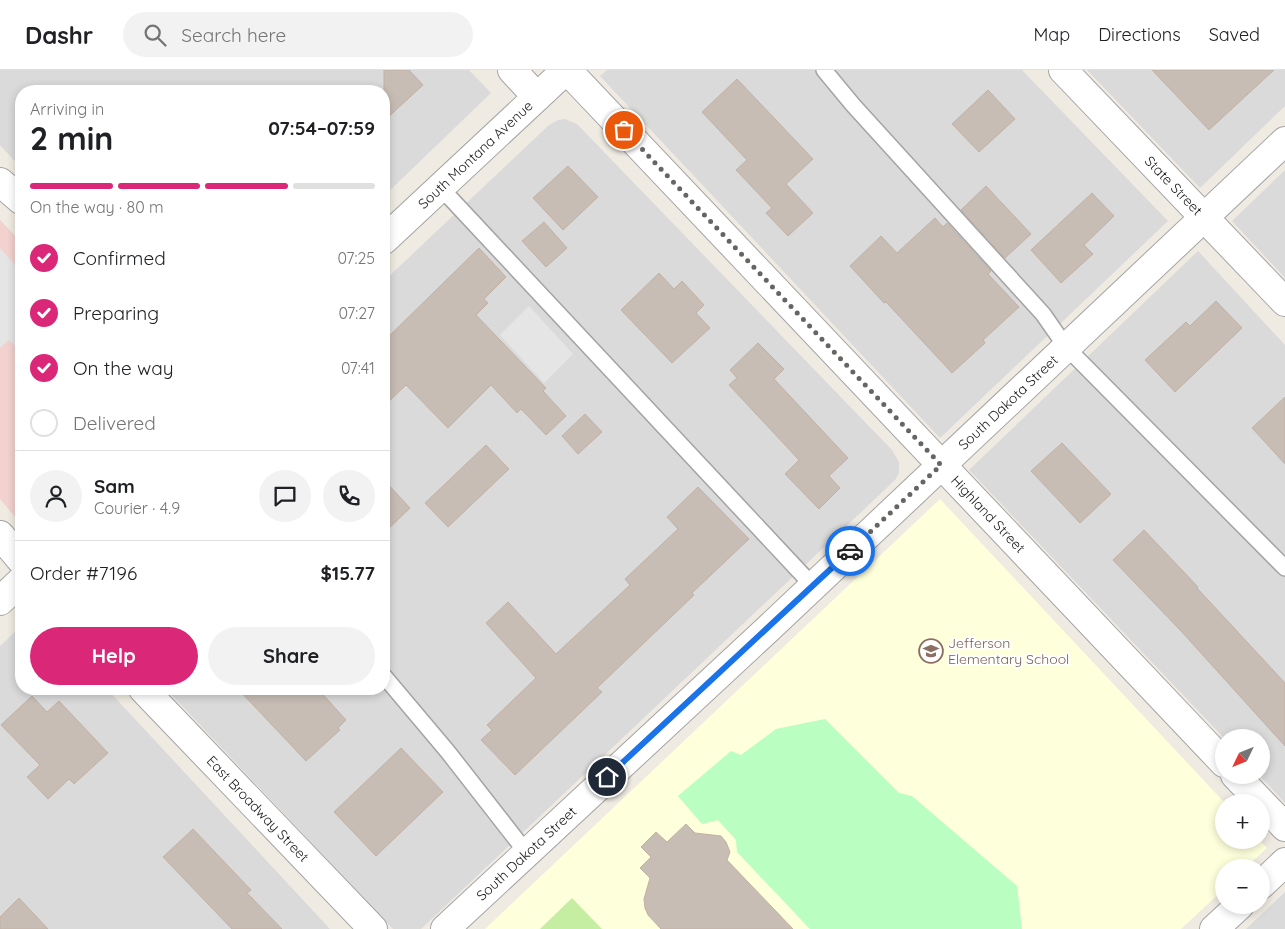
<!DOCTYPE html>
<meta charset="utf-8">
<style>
:root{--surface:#fff;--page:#f2f2f2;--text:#202124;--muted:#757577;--line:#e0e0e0;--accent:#db2777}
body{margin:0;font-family:Quicksand,sans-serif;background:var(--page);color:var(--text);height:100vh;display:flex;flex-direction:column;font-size:19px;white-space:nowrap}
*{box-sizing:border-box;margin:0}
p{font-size:16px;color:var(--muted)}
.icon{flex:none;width:28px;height:28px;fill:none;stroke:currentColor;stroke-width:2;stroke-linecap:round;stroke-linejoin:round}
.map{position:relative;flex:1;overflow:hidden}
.drawer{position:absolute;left:15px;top:15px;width:375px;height:610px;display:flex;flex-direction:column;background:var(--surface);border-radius:20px;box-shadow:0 2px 8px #0003}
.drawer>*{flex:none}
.needle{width:32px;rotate:227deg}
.buttons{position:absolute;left:1215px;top:659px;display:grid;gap:10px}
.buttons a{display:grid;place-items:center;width:55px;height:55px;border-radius:50%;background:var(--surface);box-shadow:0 2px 8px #0003;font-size:25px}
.pin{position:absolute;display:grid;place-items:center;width:42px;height:42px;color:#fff;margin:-21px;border:2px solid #fff;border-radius:50%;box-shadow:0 1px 5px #0007}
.courier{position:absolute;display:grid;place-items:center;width:50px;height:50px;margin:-25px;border:4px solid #1a73e8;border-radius:50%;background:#fff;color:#222;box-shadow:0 1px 6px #0007}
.overview em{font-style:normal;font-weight:700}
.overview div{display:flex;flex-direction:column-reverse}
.overview{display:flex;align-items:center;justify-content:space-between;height:85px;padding:0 15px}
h1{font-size:32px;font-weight:700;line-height:38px}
.bar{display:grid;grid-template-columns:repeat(4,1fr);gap:8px 5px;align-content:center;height:60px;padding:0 15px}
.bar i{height:6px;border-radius:4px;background:var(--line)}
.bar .on{background:var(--accent)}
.bar p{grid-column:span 4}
.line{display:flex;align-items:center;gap:12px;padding:0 15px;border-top:1px solid var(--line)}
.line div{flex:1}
.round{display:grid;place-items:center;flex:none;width:52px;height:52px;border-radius:26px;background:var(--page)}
ol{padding:0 15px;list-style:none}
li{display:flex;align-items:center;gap:15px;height:55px}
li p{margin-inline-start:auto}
li .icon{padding:5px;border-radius:50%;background:var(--accent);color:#fff;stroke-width:4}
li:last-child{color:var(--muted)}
li i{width:28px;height:28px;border:2px solid var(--line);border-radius:50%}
.button{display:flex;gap:10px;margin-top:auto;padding:10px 15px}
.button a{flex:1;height:58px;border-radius:30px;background:var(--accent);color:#fff;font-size:20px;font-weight:700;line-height:58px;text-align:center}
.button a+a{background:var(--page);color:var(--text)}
header{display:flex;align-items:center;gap:30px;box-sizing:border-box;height:70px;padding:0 25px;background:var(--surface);border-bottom:1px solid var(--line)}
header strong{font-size:24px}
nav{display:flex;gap:28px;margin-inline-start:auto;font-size:18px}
.search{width:350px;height:45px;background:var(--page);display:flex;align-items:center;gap:12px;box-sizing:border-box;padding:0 18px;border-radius:28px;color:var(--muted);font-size:19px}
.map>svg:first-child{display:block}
.residential{fill:#dbdada}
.commercial{fill:#f2d1cf}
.education{fill:#feffdb}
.grass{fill:#c6eea3}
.park{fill:#bafec1}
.parking{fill:#e5e5e5}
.building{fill:#c7bdb5;stroke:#c2b1a3}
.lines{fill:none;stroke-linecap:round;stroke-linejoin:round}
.service-casing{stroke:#a4a4a4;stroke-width:18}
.minor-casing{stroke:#a4a4a4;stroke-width:30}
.tertiary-casing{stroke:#a4a4a4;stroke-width:30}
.service{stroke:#fff;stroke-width:15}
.minor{stroke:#fff;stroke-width:28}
.tertiary{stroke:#fff;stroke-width:28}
.done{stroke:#666562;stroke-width:5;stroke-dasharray:0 9}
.route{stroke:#1a73e8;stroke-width:6}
.labels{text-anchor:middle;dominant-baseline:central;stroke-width:4;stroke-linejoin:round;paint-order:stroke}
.street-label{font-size:14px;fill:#1d1d1d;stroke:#fff}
.education-label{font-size:14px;fill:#785e54;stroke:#fff;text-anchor:start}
</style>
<header>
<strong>Dashr</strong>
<div class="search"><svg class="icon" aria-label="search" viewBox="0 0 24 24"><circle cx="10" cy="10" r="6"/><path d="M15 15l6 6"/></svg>Search here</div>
<nav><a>Map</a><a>Directions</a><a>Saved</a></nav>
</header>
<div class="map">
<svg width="1285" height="859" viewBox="0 0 1285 859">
<rect width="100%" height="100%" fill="#efebe2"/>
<g class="residential">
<polygon points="0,0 469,0 491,23 384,126 384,21 21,21 21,98 0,75"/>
<polygon points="607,0 1022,0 1168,151 940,368 600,6"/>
<polygon points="1087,0 1285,0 1285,36 1200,118"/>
<polygon points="565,49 577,54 892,380 899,392 899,403 895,410 421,859 393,859 166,619 384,619 384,211 549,55 558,50"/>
<polygon points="1285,100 1285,208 1232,151"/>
<polygon points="1198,181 1285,275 1285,733 1259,705 1261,705 1261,668 1224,668 969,400"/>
<polygon points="21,556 21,619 107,619 330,859 0,859 0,576"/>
<polygon points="1285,822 1285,859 1246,859"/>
</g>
<polygon class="commercial" points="0,150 21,172 21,454 0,429"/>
<polygon class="education" points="940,429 1224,732 1224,770 1259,770 1267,778 1246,797 1224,798 1224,819 1181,859 485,859"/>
<polygon class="grass" points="572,828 602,859 540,859"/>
<polygon class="park" points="825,649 899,723 912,726 1017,816 1022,859 810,859 737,782 736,770 718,750 702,754 678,726 731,681 741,685 776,659"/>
<g class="parking">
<polygon points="0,178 21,202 21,280 19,280 9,270 0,278"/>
<polygon points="529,236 573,284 544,313 500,265"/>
</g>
<g class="building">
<polygon points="384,0 409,0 423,15 384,51"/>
<polygon points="1152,0 1274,0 1209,60"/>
<polygon points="737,9 813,89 786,114 813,143 788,166 766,143 772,138 736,100 747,90 702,42"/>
<polygon points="988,20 1015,49 979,82 952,54"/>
<polygon points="568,96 598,127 563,160 533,128"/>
<polygon points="986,116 1031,164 1005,188 961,140"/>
<polygon points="1092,123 1114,146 1084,175 1093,184 1061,213 1031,180"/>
<polygon points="935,148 943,157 947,153 991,201 988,204 1019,237 983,270 985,273 952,303 886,232 884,233 850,196 881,166 897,183"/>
<polygon points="544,152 567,178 546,197 522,171"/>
<polygon points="479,178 506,207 484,229 488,233 476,245 546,318 543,321 566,346 546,365 521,339 517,343 491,315 448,358 406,315 384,336 384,271"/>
<polygon points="659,203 674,219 682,211 704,235 696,243 710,258 672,293 621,240"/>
<polygon points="1216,231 1242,258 1175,322 1145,290 1186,252 1190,256"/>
<polygon points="758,273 784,299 774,309 848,388 829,406 840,418 819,439 785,404 799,390 729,315 737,308 730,300"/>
<polygon points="1285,327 1285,394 1252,358"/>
<polygon points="585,344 602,362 578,384 562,366"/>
<polygon points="1062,373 1111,424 1080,453 1031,401"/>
<polygon points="486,375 509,399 448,457 425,433"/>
<polygon points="384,410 410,438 384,463"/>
<polygon points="698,417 749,469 692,523 694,525 597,618 602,622 515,705 481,670 492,660 487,655 536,608 486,553 508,532 556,584 630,515 625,509 678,459 667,447"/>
<polygon points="1144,460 1198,517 1197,518 1285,613 1285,676 1181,561 1113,490"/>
<polygon points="238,619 318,619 346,650 338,658 340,660 306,691"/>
<polygon points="32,626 47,642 59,631 108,683 74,714 69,709 48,729 27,707 40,695 1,655"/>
<polygon points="401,678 443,722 376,786 334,742"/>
<polygon points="686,754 695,763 721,766 726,772 730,782 727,790 793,859 661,859 648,845 645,838 644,829 650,808 640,798 651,787 641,777 656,762 667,772"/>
<polygon points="193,759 251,820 247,823 282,859 232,859 163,787"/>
<polygon points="19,828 48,859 0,859 0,847"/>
</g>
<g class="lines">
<g class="service-casing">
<g id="service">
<polyline points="824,0 853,35 1043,244 1066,277 1285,498"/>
<polyline points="440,117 813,516"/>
<polyline points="384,606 448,682 526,782"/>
</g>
</g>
<g class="minor-casing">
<g id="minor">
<polyline points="512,0 537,27"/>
<path id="s1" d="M567 0 1224 693"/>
<path id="s2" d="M1063 0 1285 232"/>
<polyline points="0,112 21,130"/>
<path id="s3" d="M384 170 566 0"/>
<polyline points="1235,705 1285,757"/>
<polyline points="1261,815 1285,792"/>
<path id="s4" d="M445 859 769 558 1285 71"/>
<polyline points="1214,859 1240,835"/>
</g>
</g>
<g class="tertiary-casing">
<g id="tertiary">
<polyline points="0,465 21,490"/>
<polyline points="0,531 21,511"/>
<path id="s5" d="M143 619 373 859"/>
</g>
</g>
<use href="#service" class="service"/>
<use href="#minor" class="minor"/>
<use href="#tertiary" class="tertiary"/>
</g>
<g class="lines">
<polyline class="done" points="624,60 941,395 850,481"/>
<polyline class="route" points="607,707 850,481"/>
</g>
<defs>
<g id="school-ring" transform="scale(1.25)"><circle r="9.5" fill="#fff" stroke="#8d6e63" stroke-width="1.5"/><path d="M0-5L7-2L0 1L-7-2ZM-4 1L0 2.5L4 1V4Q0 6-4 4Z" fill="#8d6e63"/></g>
</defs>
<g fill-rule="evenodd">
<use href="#school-ring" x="931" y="581"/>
</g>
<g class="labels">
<g class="street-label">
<text stroke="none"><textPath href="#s3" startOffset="125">South Montana Avenue</textPath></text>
<text stroke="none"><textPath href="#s2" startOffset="160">State Street</textPath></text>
<text stroke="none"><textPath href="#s4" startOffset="771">South Dakota Street</textPath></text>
<text stroke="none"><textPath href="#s1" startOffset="612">Highland Street</textPath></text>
<text stroke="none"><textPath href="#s5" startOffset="166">East Broadway Street</textPath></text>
<text stroke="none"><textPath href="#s4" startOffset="111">South Dakota Street</textPath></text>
</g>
<g class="education-label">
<text x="948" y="573">Jefferson<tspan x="948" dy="16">Elementary School</tspan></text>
</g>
</g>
</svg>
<div class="buttons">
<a><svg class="needle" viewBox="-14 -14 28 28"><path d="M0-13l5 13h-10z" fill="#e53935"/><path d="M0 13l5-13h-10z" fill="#757577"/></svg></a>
<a>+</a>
<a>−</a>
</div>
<div class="pin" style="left:624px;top:60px;background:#ea580c"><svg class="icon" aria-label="bag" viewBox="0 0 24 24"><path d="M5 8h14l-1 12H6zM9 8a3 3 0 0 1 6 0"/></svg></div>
<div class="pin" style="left:607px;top:707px;background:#1f2937"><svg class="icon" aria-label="home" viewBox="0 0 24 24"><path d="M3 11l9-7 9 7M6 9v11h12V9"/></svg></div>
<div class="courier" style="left:850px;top:481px"><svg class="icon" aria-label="car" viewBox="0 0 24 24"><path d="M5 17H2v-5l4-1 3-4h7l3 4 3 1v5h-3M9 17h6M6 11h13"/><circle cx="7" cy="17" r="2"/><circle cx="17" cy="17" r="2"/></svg></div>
<section class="drawer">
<div class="overview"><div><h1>2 min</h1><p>Arriving in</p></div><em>07:54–07:59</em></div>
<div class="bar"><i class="on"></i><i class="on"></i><i class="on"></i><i></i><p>On the way · 80 m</p></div>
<ol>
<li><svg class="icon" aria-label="check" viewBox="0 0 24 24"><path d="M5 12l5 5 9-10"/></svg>Confirmed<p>07:25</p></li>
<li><svg class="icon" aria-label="check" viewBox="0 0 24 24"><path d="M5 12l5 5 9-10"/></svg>Preparing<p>07:27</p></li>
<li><svg class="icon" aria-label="check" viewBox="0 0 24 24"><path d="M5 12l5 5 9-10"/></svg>On the way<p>07:41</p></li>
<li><i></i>Delivered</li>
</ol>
<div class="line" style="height:90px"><a class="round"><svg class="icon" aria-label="person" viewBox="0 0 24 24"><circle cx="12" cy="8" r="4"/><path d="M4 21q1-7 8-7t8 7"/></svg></a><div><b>Sam</b><p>Courier · 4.9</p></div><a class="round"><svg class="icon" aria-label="chat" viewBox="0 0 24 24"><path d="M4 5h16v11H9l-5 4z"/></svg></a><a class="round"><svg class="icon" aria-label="phone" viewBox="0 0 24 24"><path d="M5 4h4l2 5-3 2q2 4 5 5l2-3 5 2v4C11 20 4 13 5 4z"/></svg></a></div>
<div class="line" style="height:65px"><div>Order #7196</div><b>$15.77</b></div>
<div class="button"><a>Help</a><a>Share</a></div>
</section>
</div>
